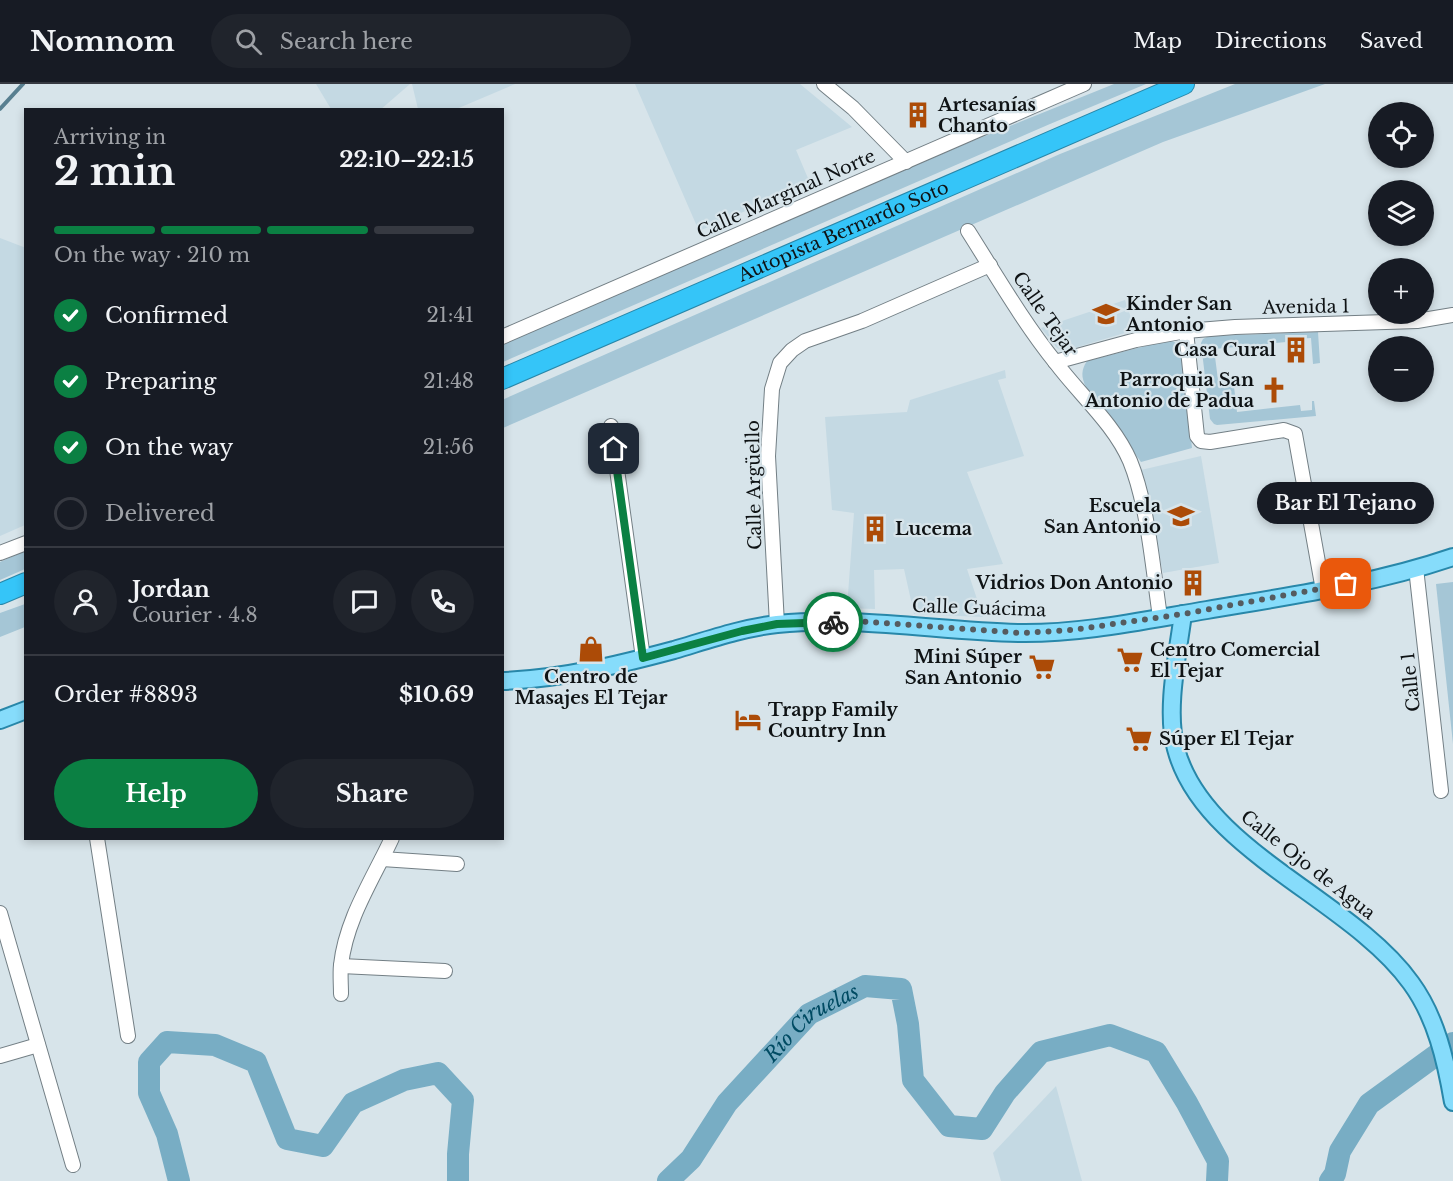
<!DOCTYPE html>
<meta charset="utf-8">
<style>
:root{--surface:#171b24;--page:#20242c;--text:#f1f3f6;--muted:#9ea1a6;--line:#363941;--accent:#0b8043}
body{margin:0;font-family:"Libre Baskerville",serif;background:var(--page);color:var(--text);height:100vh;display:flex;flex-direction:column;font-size:22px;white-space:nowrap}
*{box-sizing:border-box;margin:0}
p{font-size:20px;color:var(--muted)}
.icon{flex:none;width:33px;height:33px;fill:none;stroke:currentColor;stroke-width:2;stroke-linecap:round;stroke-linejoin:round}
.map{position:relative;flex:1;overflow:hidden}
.details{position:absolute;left:24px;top:24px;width:480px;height:732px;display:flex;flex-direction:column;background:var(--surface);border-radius:0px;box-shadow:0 3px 9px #0003}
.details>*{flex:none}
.controls{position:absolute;left:1368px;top:18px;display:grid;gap:12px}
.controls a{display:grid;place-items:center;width:66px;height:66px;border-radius:50%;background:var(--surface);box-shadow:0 3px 9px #0003;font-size:30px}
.pin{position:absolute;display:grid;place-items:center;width:51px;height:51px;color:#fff;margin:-26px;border-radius:12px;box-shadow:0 3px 9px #0006}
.courier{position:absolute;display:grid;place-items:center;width:60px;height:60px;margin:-30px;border:4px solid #0b8043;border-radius:50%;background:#fff;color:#222;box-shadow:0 2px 8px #0007}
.bubble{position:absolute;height:42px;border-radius:21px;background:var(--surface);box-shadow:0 3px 9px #0003;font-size:20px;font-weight:800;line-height:42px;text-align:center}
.head em{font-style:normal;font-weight:800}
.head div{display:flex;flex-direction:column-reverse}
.head{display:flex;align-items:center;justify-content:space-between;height:102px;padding:0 30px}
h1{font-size:39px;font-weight:800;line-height:45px}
.bar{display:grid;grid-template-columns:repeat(4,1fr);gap:9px 6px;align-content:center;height:72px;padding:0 30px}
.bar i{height:8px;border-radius:4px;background:var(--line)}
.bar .on{background:var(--accent)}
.bar p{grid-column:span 4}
.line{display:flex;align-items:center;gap:15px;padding:0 30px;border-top:2px solid var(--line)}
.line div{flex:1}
.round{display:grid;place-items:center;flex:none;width:63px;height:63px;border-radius:32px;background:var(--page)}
ol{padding:0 30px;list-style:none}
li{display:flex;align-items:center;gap:18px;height:66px}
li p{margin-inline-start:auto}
li .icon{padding:6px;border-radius:50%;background:var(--accent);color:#fff;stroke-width:4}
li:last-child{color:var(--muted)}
li i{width:33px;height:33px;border:3px solid var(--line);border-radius:50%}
.primary-button{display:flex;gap:12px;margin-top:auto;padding:12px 30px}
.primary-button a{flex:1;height:69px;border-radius:36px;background:var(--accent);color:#fff;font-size:24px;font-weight:800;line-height:69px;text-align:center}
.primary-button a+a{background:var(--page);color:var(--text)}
header{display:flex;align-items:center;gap:36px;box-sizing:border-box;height:84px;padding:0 30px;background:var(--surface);border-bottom:2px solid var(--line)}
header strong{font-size:28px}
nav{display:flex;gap:33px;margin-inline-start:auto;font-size:21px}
.search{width:420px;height:54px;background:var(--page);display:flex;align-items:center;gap:15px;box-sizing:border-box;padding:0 21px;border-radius:33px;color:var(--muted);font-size:22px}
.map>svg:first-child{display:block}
.built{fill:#c4d9e3}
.green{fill:#a5c6d6}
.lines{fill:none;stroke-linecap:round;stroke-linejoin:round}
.stream{stroke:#587f90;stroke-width:4}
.river{stroke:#78adc4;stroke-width:22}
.minor-casing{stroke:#737f85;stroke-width:16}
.major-casing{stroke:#2887a9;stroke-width:20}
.highway-casing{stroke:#2887a9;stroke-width:22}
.minor{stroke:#fff;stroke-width:14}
.major{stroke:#86dcfb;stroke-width:16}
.highway{stroke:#35c5f8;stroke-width:20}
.done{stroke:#555c60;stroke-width:6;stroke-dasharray:0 10.8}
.route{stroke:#0b8043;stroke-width:8}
.labels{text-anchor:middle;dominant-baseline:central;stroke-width:4.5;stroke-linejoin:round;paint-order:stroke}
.poi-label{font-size:18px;font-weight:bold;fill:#0f1315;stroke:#d7e4ea;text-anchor:start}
.street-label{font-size:18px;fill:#0f1315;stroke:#d7e4ea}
.water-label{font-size:20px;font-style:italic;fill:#004b63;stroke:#d7e4ea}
</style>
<header>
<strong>Nomnom</strong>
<div class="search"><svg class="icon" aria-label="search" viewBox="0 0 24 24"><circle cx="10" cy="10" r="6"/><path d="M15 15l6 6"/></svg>Search here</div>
<nav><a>Map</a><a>Directions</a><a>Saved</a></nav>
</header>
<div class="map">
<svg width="1453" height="1097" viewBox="0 0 1453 1097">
<rect width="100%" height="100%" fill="#d7e4ea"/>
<g class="built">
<polygon points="316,0 410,0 380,26 331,25"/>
<polygon points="412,0 515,0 454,26 418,25"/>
<polygon points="635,0 800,0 852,43 796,66 810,99 699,147"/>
<polygon points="0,154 26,164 25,441 0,452"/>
<polygon points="1125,216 1135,246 1064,267 1057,264 1041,244"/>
<polygon points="1005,286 1006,294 998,296 1024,372 967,388 1003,480 967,485 983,533 914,530 904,485 874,486 875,525 847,524 854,429 832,426 825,333 907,328 910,316"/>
<polygon points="1201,372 1219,479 1163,489 1141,386"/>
<polygon points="1056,1002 1082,1097 1001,1097 993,1069"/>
</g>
<g class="green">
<polygon points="1114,0 1146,0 1050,40 503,278 502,260 965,60"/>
<polygon points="1235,0 1325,0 1163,58 503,344 502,316 1060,70"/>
<polygon points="1318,248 1320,279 1313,280 1311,254 1297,255 1297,257 1214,265 1218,296 1233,294 1237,328 1300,321 1301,327 1312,326 1312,317 1314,317 1316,332 1217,341 1214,340 1210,335 1201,259 1203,255 1209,252"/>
<path d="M1165 257C1173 256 1180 259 1182 268L1192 364 1141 378 1086 303C1081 293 1081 286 1087 277Z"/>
<polygon points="25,467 25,485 0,496 0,478"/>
<polygon points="1453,498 1453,660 1436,500"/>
<polygon points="25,520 25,543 0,553 0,529"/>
</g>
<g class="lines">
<polyline class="stream" points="0,25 23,0"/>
<g class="river">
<polyline points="179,1097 167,1050 149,1009 149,978 167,958 215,961 256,978 287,1055 323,1062 353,1019 404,996 438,989 463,1016 458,1070 458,1097"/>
<path id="s1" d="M668 1097 691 1075 727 1019 809 930 865 902 901 905 908 940 913 996 949 1042 982 1045 1005 1009 1041 968 1110 951 1156 968 1187 1019 1218 1077 1217 1097"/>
<polyline points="1330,1097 1335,1090 1340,1067 1369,1020 1453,959"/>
</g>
<g class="minor-casing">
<g id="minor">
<polyline points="824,0 853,24 906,78"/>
<path d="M968 147C996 191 1023 238 1056 279 1080 311 1114 340 1130 377 1148 421 1153 486 1160 533"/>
<polyline points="1186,247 1197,352 1201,357 1210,358 1284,346 1295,350 1323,506"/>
<polyline points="502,253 1084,0"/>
<polyline points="1055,278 1136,256 1186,247 1235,243 1417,237 1453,231"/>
<polyline points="611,342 643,574"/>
<polyline points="0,469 26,459"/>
<polyline points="1416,484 1441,707"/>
<polyline points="777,540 768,372 772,305 780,279 792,266 805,257 862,237 990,181"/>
<polyline points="97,754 128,952"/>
<polyline points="382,775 457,780"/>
<polyline points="0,829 73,1081"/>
<polyline points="341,882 445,887"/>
<path d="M341 910C341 900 340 890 341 881 346 835 373 795 392 754"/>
<polyline points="0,972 38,961"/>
</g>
</g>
<g class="major-casing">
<g id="major">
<path d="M1183 530C1178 569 1165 627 1176 665 1203 767 1351 815 1411 899 1436 933 1446 977 1453 1018"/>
<path d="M502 597C561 595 618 581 674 566 708 556 742 544 777 540 858 532 938 547 1019 549 1081 550 1146 536 1207 526 1289 512 1374 500 1453 473"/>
<polyline points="0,636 26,626"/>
</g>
</g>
<g class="highway-casing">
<g id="highway">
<path id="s2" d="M502 295 1184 0"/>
<polyline points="0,510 26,499"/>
</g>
</g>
<use href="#minor" class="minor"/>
<use href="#major" class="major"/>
<use href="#highway" class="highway"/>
</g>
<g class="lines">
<polyline class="done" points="833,538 856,537 1021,549 1072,546 1183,530 1346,500"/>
<polyline class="route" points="614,365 643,574 742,547 777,540 833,538"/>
</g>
<defs>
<g id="building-bare" transform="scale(2.07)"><path d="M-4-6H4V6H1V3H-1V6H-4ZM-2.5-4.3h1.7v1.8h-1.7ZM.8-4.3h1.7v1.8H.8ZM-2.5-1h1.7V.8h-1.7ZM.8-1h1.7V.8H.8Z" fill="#ac4b07" stroke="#d7e4ea" stroke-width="2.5" paint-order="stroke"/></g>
<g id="school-bare" transform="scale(2.07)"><path d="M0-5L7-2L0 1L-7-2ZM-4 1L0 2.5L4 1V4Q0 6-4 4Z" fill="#ac4b07" stroke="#d7e4ea" stroke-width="2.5" paint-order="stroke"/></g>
<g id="church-bare" transform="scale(2.07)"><path d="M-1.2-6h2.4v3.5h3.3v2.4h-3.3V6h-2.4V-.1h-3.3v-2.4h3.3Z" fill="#ac4b07" stroke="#d7e4ea" stroke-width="2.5" paint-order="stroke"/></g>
<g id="shop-bare" transform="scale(2.07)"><path d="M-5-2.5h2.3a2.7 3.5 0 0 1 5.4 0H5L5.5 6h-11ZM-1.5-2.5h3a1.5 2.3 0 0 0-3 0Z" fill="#ac4b07" stroke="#d7e4ea" stroke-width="2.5" paint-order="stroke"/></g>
<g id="supermarket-bare" transform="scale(2.07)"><path d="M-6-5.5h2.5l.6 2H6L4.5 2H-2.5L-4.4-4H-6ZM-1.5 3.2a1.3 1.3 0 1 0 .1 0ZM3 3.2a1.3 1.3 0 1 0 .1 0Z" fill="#ac4b07" stroke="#d7e4ea" stroke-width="2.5" paint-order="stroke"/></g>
<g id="hotel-bare" transform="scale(2.07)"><path d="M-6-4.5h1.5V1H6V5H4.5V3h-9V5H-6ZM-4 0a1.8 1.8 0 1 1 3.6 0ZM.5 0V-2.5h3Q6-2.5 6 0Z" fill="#ac4b07" stroke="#d7e4ea" stroke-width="2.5" paint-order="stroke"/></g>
</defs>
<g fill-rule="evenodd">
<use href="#building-bare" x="918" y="31"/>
<use href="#school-bare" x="1106" y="230"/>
<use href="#building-bare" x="1296" y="266"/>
<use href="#church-bare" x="1274" y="306"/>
<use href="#school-bare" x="1181" y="432"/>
<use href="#building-bare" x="875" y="445"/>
<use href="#building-bare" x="1193" y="499"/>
<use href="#shop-bare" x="591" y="565"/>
<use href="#supermarket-bare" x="1130" y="576"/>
<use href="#supermarket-bare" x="1042" y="583"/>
<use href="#hotel-bare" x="748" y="636"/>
<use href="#supermarket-bare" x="1139" y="655"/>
</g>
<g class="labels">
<g class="poi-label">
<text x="938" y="21">Artesanías<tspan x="938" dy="21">Chanto</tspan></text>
<text x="1126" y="220">Kinder San<tspan x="1126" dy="21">Antonio</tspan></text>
<text x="1276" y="266" text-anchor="end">Casa Cural</text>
<text x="1254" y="296" text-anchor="end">Parroquia San<tspan x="1254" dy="21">Antonio de Padua</tspan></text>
<text x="1161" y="422" text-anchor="end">Escuela<tspan x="1161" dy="21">San Antonio</tspan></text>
<text x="895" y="445">Lucema</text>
<text x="1173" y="499" text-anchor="end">Vidrios Don Antonio</text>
<text x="1150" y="566">Centro Comercial<tspan x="1150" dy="21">El Tejar</tspan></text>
<text x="1022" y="573" text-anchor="end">Mini Súper<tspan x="1022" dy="21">San Antonio</tspan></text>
<text x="591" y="593" text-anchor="middle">Centro de<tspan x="591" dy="21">Masajes El Tejar</tspan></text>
<text x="768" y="626">Trapp Family<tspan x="768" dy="21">Country Inn</tspan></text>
<text x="1159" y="655">Súper El Tejar</text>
</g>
<g class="street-label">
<text transform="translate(786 110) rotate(-24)">Calle Marginal Norte</text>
<text stroke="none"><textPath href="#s2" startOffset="372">Autopista Bernardo Soto</textPath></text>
<text transform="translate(1306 223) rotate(-1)">Avenida 1</text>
<text transform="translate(1045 230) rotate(55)">Calle Tejar</text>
<text transform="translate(754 401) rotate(-91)">Calle Argüello</text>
<text transform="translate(979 524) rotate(2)">Calle Guácima</text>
<text transform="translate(1411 598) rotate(-96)">Calle 1</text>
<text transform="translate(1308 781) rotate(38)">Calle Ojo de Agua</text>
</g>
<g class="water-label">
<text stroke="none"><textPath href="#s1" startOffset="216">Río Ciruelas</textPath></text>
</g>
</g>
</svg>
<div class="controls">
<a><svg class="icon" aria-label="locate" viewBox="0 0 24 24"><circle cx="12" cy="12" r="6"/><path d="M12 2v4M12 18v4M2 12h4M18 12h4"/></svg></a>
<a><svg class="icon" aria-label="layers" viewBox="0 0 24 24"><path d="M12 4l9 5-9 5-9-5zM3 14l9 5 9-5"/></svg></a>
<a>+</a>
<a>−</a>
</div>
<div class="pin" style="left:1346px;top:500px;background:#ea580c"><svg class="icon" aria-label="bag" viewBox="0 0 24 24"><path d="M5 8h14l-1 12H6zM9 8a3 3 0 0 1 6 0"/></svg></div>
<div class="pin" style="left:614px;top:365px;background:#1f2937"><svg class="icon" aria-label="home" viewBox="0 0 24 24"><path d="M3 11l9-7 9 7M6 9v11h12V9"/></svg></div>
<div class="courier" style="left:833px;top:538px"><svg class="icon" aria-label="bike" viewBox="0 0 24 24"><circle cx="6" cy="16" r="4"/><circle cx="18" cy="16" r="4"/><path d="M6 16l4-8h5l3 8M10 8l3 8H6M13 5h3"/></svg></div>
<div class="bubble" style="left:1257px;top:398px;width:177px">Bar El Tejano</div>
<section class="details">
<div class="head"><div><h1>2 min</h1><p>Arriving in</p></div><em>22:10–22:15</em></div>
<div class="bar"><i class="on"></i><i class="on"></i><i class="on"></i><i></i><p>On the way · 210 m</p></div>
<ol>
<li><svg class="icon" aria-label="check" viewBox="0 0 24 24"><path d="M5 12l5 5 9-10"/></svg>Confirmed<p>21:41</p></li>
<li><svg class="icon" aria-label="check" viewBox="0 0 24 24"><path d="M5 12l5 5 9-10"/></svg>Preparing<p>21:48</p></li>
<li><svg class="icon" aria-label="check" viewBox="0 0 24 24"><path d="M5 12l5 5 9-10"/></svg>On the way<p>21:56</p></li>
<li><i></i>Delivered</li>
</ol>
<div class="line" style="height:108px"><a class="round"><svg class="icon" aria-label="person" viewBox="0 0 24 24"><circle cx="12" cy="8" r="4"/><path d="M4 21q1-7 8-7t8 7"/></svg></a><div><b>Jordan</b><p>Courier · 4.8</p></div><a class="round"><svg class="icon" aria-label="chat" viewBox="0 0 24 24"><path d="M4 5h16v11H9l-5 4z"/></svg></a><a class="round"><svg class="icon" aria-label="phone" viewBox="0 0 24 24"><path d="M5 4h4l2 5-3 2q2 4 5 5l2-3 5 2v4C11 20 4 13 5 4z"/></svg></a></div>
<div class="line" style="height:78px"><div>Order #8893</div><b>$10.69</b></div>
<div class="primary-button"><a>Help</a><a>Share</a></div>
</section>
</div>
